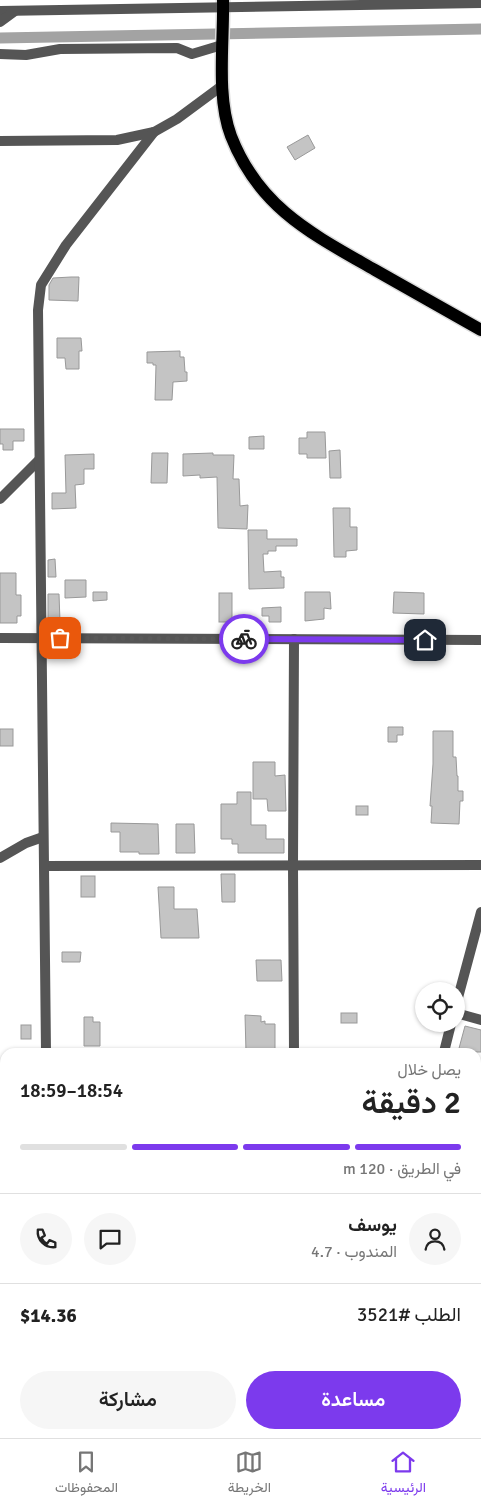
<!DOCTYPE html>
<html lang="ar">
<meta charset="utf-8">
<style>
:root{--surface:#fff;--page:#f6f6f6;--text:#222;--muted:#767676;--line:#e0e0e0;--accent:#7c3aed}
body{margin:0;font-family:Signika,Vazirmatn,sans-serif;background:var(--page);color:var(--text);direction:rtl;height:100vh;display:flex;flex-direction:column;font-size:19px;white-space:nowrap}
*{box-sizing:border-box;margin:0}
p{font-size:16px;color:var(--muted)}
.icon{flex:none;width:28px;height:28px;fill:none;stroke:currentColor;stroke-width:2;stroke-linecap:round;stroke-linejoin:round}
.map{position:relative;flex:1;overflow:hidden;direction:ltr}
.details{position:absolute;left:0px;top:1048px;width:481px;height:391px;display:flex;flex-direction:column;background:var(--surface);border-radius:15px 15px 0 0;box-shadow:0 1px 4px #0004;direction:rtl}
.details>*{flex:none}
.controls{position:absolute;left:415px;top:982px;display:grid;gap:10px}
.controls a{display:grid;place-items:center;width:50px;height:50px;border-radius:50%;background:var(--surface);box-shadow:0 1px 4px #0004;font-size:25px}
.pin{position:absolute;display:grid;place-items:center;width:42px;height:42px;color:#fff;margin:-21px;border-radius:10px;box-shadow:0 2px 8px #0006}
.courier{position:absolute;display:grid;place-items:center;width:50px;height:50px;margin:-25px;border:4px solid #7c3aed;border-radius:50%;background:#fff;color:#222;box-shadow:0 1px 6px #0007}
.overview em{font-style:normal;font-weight:600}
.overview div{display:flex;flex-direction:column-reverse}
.overview{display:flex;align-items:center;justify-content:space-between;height:85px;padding:0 20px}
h1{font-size:32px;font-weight:600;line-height:38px}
.bar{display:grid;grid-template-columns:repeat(4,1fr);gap:8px 5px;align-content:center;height:60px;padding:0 20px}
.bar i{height:6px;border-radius:4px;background:var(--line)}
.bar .selected{background:var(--accent)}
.bar p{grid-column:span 4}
.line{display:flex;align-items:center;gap:12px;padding:0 20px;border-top:1px solid var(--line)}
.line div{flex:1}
.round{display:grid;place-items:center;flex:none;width:52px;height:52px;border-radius:26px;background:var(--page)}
.action{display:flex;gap:10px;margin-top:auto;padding:10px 20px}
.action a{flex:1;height:58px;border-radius:30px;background:var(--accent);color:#fff;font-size:20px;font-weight:600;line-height:58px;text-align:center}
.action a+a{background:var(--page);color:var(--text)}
.tabs{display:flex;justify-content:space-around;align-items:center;height:70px;border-top:1px solid var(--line);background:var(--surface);font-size:14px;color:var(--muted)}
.tabs a{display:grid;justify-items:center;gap:2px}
.tabs .selected{color:var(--accent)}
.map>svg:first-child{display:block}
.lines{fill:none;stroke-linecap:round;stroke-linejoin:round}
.canal{stroke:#a3a3a3;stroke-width:11}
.building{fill:#c4c4c4;stroke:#999}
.primary-casing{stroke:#dbdbdb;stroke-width:15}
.minor{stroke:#555;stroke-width:10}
.primary{stroke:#000;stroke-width:12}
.done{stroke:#595959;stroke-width:5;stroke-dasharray:0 9}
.route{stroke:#7c3aed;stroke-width:6}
</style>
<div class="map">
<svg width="481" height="1438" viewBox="0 0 481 1438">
<rect width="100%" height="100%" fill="#fff"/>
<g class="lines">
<polyline class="canal" points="0,38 481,29"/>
</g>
<g class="building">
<polygon points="308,135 315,148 295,160 287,147"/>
<polygon points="71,277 79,277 78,301 49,300 49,285 53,278"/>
<polygon points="57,338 81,338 82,351 79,351 79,369 66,369 65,358 57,358"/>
<polygon points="180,351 180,357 184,357 185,372 187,372 187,381 173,382 172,400 155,400 156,365 153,365 153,363 147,363 147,352"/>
<polygon points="0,429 24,429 24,441 13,441 13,450 3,450 3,444 0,444"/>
<polygon points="307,432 325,432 326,458 307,458 307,454 299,454 299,438 307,438"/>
<polygon points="264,436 264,449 249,449 249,437"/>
<polygon points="340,450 341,478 330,478 329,451"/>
<polygon points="152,453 168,453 167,483 151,483"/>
<polygon points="213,453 213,455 234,455 233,479 239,479 240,506 248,505 247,529 218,528 217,477 200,478 200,475 183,476 183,454"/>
<polygon points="94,454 94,469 84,469 84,484 75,485 76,508 52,509 52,493 66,493 65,455"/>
<polygon points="333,508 350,508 350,527 357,527 357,550 346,551 346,557 334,557"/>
<polygon points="248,530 267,530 267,539 297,539 297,546 276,546 276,551 268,551 268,554 263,554 264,572 281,571 281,577 284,577 284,588 249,589"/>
<polygon points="55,559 56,577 48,577 48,560"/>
<polygon points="0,573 16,573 16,595 21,595 21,616 17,616 17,623 0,623"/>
<polygon points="65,580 86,580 86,597 65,598"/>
<polygon points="93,592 107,592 107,600 93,601"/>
<polygon points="305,592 330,592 331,609 324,608 324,619 305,621"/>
<polygon points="394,592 424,593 424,614 393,613"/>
<rect x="219" y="593" width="13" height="29"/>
<polygon points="48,594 59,594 60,622 48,622"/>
<polygon points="281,607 281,622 269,622 269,616 262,616 262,608"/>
<polygon points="388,727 403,727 403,735 397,735 397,742 388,742"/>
<rect x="0" y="729" width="13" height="17"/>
<polygon points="433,731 453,731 453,757 456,757 457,776 458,776 458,791 463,791 463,801 460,801 459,824 431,823 432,806 430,806 433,764"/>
<polygon points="253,762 275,762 275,776 285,775 286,811 268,811 267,799 253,799"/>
<polygon points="237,792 251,792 251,825 266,825 266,839 284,839 284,853 238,853 238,844 232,844 232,839 221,839 221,804 237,804"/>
<rect x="356" y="806" width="12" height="9"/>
<polygon points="111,823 158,824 159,854 139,854 139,852 120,852 120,832 111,832"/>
<polygon points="176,824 194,824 195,853 176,853"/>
<polygon points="221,874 235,874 235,902 222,902"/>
<rect x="81" y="876" width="14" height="21"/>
<polygon points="158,887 174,887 174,909 197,909 199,938 161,938"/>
<polygon points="62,952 81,952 80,962 62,962"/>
<polygon points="256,960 281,960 282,981 257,981"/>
<rect x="341" y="1013" width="16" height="10"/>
<polygon points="245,1015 261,1016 261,1022 265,1021 265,1024 275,1024 275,1052 246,1052"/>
<polygon points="84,1017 93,1017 93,1022 100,1022 100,1046 84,1046"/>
<rect x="21" y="1025" width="10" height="14"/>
<polygon points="465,1026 481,1030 481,1052 458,1052"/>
</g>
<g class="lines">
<g class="primary-casing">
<path id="primary" d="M223 0C224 42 216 96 231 136 259 208 312 234 375 270 410 290 446 310 481 330"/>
</g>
<g class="minor">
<polyline points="0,11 481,3"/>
<polyline points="0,22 15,11"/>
<polyline points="0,54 26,55 60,49 177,48 192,54 222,45"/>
<polyline points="0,141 117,140 154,132 177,119 223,85"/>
<polyline points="0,499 39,460"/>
<polyline points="0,638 481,640"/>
<polyline points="294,639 293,866 294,1052"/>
<polyline points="0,858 26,843 43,837"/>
<polyline points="44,866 481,865"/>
<polyline points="456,1005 481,912"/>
<polyline points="456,1013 481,1020"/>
<polyline points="46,1052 38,310 41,285 66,245 154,132"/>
<polyline points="444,1052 451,1024"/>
<polyline points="476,1121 481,1128"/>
<polyline points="0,1298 5,1296"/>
<polyline points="476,1365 481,1366"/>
<polyline points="101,1434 102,1438"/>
<polyline points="157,1434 158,1438"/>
<polyline points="274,1434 274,1438"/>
</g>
<use href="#primary" class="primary"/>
</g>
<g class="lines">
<polyline class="done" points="60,638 244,639"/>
<polyline class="route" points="244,639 425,640"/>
</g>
</svg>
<div class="controls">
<a><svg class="icon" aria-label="locate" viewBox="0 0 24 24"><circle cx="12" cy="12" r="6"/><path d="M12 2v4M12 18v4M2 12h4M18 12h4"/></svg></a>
</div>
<div class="pin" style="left:60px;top:638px;background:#ea580c"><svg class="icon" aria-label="bag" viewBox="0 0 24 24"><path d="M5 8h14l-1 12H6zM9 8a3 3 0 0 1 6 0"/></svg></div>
<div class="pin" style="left:425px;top:640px;background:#1f2937"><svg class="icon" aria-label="home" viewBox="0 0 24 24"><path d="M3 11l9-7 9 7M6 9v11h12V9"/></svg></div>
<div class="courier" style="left:244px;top:639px"><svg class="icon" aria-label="bike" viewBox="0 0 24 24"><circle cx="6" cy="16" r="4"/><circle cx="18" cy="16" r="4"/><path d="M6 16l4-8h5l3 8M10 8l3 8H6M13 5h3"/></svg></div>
<section class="details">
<div class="overview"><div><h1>2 دقيقة</h1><p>يصل خلال</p></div><em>18:54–18:59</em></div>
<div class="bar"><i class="selected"></i><i class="selected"></i><i class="selected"></i><i></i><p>في الطريق · 120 m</p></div>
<div class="line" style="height:90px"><a class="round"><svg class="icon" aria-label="person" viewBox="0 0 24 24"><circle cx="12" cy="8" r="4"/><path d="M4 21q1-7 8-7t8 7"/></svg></a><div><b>يوسف</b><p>المندوب · 4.7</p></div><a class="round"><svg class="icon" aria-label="chat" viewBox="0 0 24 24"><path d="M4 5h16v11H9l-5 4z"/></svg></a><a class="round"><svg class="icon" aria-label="phone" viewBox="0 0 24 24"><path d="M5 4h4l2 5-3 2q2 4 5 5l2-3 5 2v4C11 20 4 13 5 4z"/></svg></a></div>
<div class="line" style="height:65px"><div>الطلب #3521</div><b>$14.36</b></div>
<div class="action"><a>مساعدة</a><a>مشاركة</a></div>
</section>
</div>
<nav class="tabs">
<a class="selected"><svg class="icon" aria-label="home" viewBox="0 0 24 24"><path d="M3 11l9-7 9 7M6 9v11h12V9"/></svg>الرئيسية</a>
<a><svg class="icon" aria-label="map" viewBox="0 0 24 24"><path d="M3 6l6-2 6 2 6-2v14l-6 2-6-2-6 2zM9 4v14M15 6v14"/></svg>الخريطة</a>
<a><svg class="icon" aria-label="saved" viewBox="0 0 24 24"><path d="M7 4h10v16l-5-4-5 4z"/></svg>المحفوظات</a>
</nav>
